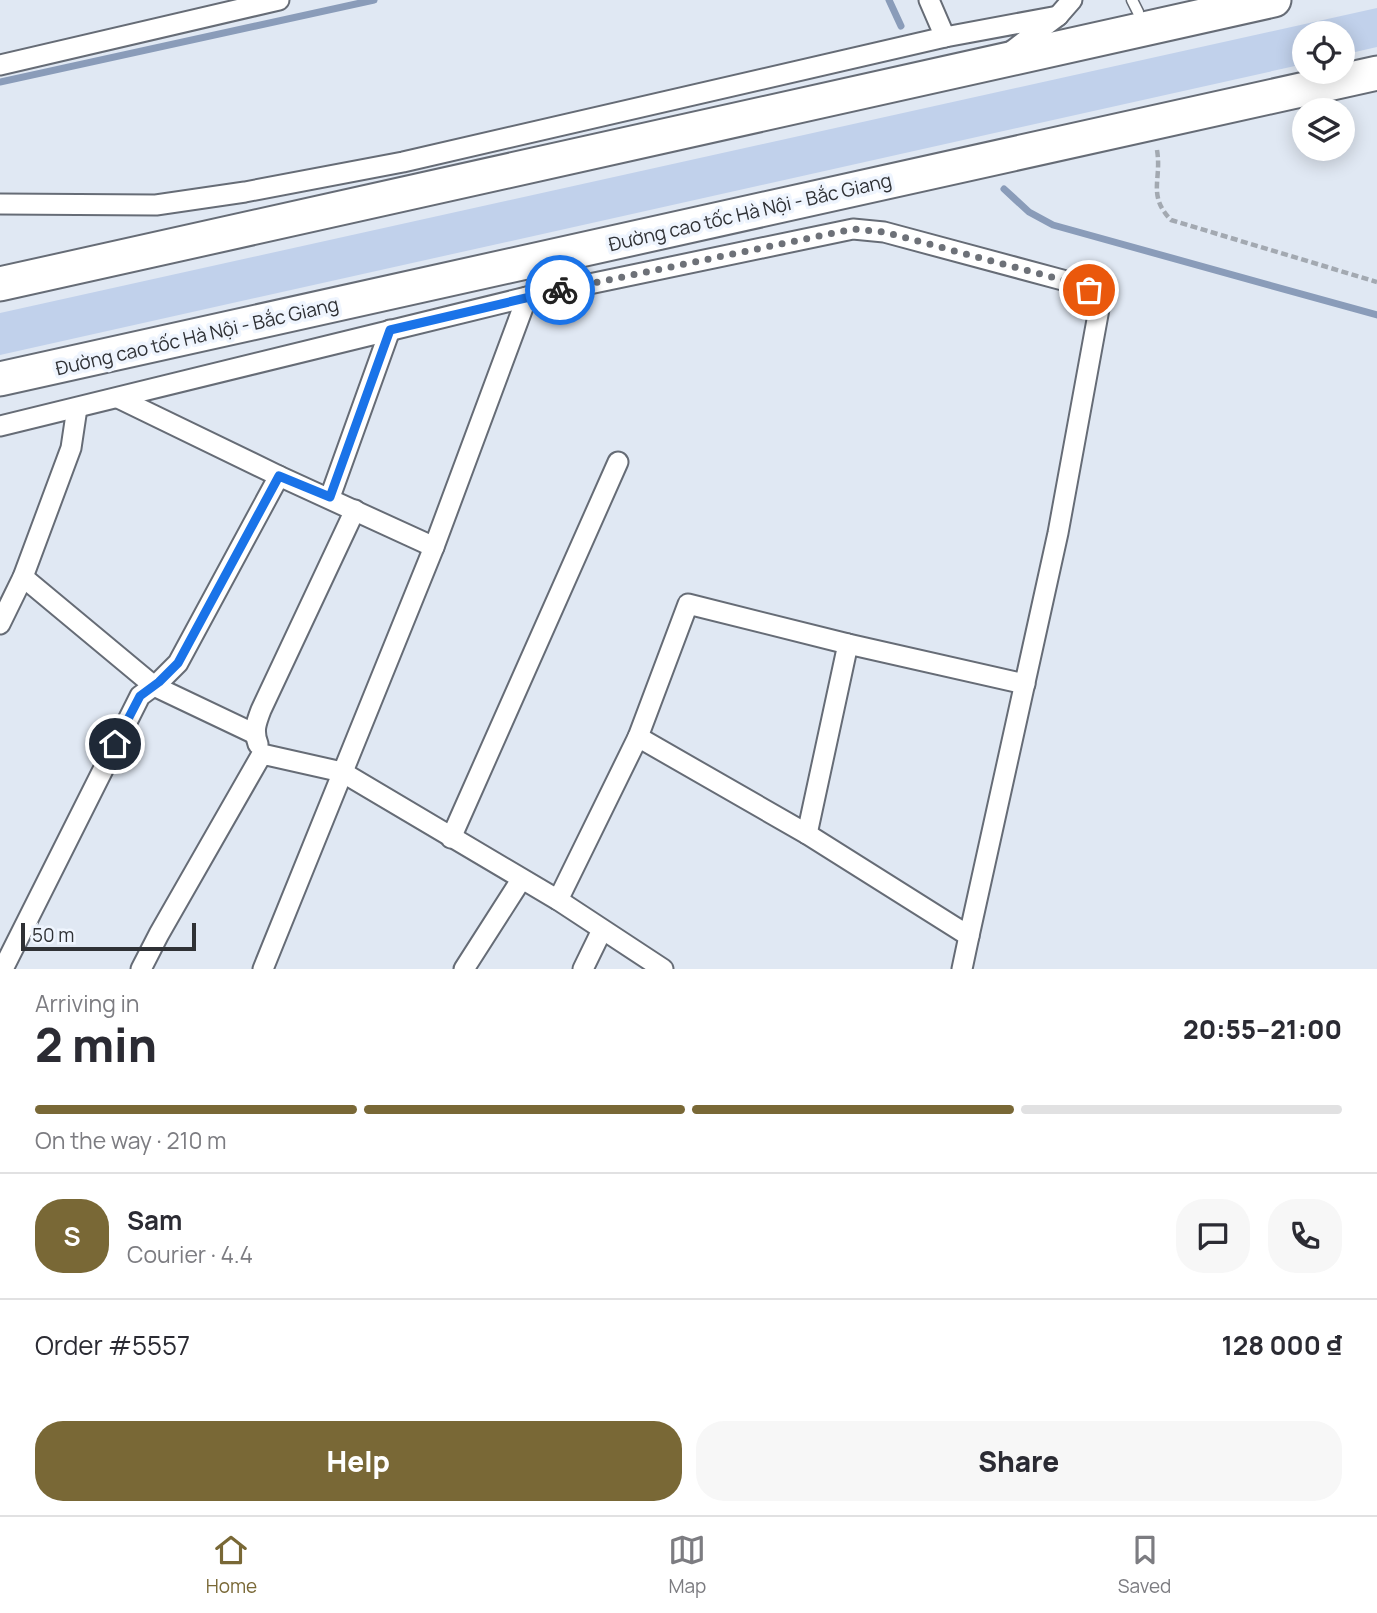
<!DOCTYPE html>
<meta charset="utf-8">
<style>
:root{--surface:#fff;--page:#f7f7f7;--text:#2b2b33;--muted:#7c7c81;--line:#e1e1e2;--accent:#796836}
body{margin:0;font-family:Manrope,sans-serif;background:var(--page);color:var(--text);height:100vh;display:flex;flex-direction:column;font-size:26px;white-space:nowrap}
*{box-sizing:border-box;margin:0}
p{font-size:23px;color:var(--muted)}
.icon{flex:none;width:38px;height:38px;fill:none;stroke:currentColor;stroke-width:2;stroke-linecap:round;stroke-linejoin:round}
.map{position:relative;height:969px;overflow:hidden}
.drawer{display:flex;flex-direction:column;background:var(--surface);flex:1}
.drawer>*{flex:none}
.tools{position:absolute;left:1292px;top:21px;display:grid;gap:14px}
.tools a{display:grid;place-items:center;width:63px;height:63px;border-radius:50%;background:var(--surface);box-shadow:0 4px 18px #0003;font-size:35px}
.scale{position:absolute;left:21px;bottom:18px;width:175px;box-sizing:border-box;padding-left:7px;border:4px solid #2f3135;border-top:0;font-size:19px;line-height:24px;white-space:nowrap;color:#2f3135;-webkit-text-stroke:5px #eff5fe;paint-order:stroke}
.pin{position:absolute;display:grid;place-items:center;width:60px;height:60px;color:#fff;margin:-30px;border:4px solid #fff;border-radius:50%;box-shadow:0 2px 7px #0007}
.courier{position:absolute;display:grid;place-items:center;width:70px;height:70px;margin:-35px;border:5px solid #1a73e8;border-radius:50%;background:#fff;color:#222;box-shadow:0 2px 9px #0007}
.head em{font-style:normal;font-weight:800}
.head div{display:flex;flex-direction:column-reverse}
.head{display:flex;align-items:center;justify-content:space-between;height:119px;padding:0 35px}
h1{font-size:46px;font-weight:800;line-height:52px}
.bar{display:grid;grid-template-columns:repeat(4,1fr);gap:10px 7px;align-content:center;height:84px;padding:0 35px}
.bar i{height:9px;border-radius:5px;background:var(--line)}
.bar .selected{background:var(--accent)}
.bar p{grid-column:span 4}
.line{display:flex;align-items:center;gap:18px;padding:0 35px;border-top:2px solid var(--line)}
.line div{flex:1}
.round{display:grid;place-items:center;flex:none;width:74px;height:74px;border-radius:28px;background:var(--page)}
.button{display:flex;gap:14px;margin-top:auto;padding:14px 35px}
.button a{flex:1;height:80px;border-radius:28px;background:var(--accent);color:#fff;font-size:28px;font-weight:800;line-height:80px;text-align:center}
.button a+a{background:var(--page);color:var(--text)}
.dock{display:flex;justify-content:space-around;align-items:center;height:98px;border-top:2px solid var(--line);background:var(--surface);font-size:19px;color:var(--muted)}
.dock a{display:grid;justify-items:center;gap:4px}
.dock .selected{color:var(--accent)}
.map>svg:first-child{display:block}
.green{fill:#c1d1eb}
.lines{fill:none;stroke-linecap:round;stroke-linejoin:round}
.stream{stroke:#8a9cb9;stroke-width:7}
.lane-casing{stroke:#666c76;stroke-width:13}
.street-casing{stroke:#666c76;stroke-width:23}
.highway-casing{stroke:#666c76;stroke-width:37}
.path{stroke:#a3a9b1;stroke-width:4.5;stroke-dasharray:7 3.5;stroke-linecap:butt}
.lane{stroke:#fff;stroke-width:10}
.street{stroke:#fff;stroke-width:19}
.highway{stroke:#fff;stroke-width:33}
.done{stroke:#6d7178;stroke-width:7;stroke-dasharray:0 12.6}
.route{stroke:#1a73e8;stroke-width:9}
.labels{text-anchor:middle;dominant-baseline:central;stroke-width:7;stroke-linejoin:round;paint-order:stroke}
.street-label{font-size:19px;fill:#2f3135;stroke:#eff5fe}
</style>
<div class="map">
<svg width="1377" height="969" viewBox="0 0 1377 969">
<rect width="100%" height="100%" fill="#e0e8f3"/>
<polygon class="green" points="1377,8 1377,47 1342,55 1342,33 1304,33 1304,64 0,355 0,313"/>
<g class="lines">
<g class="stream">
<polyline points="889,0 901,26"/>
<polyline points="0,82 374,0"/>
<polyline points="1004,189 1029,212 1053,225 1377,315"/>
</g>
<g class="lane-casing">
<polyline id="lane" points="1132,0 1138,12"/>
</g>
<g class="street-casing">
<g id="street">
<polyline points="929,0 945,37"/>
<polyline points="1058,16 1072,0"/>
<polyline points="0,65 279,0"/>
<polyline points="0,204 156,205 245,192 403,162 945,37 1058,16 1013,50"/>
<polyline points="118,398 279,476 434,547"/>
<path d="M0 426 527 297 853 229 884 232 1070 282C1087 289 1095 289 1099 309L1058 533 969 936 807 834 638 737"/>
<polyline points="330,497 390,330"/>
<polyline points="23,577 154,686 255,734"/>
<polyline points="0,624 23,577 71,448 77,408"/>
<path d="M258 744C253 731 256 723 261 710L355 510"/>
<polyline points="807,834 848,644"/>
<polyline points="451,838 618,462"/>
<polyline points="558,900 638,737 688,604 848,644 1025,684"/>
<polyline points="3,969 140,696 159,682 178,663 279,476"/>
<polyline points="141,969 159,934 262,754 342,772 558,900 663,969"/>
<polyline points="263,969 434,547 527,297"/>
<polyline points="464,969 521,880"/>
<polyline points="583,969 602,930"/>
<polyline points="962,969 969,936"/>
</g>
</g>
<g class="highway-casing">
<g id="highway">
<polyline points="0,284 1274,0"/>
<polyline points="0,379 1377,73"/>
</g>
</g>
<path class="path" d="M1157 150C1162 180 1147 195 1171 220L1377 282"/>
<use href="#lane" class="lane"/>
<use href="#street" class="street"/>
<use href="#highway" class="highway"/>
</g>
<g class="lines">
<polyline class="done" points="560,290 853,229 884,232 1070,282 1089,290"/>
<polyline class="route" points="115,744 140,696 159,682 178,663 279,476 330,497 390,330 560,290"/>
</g>
<g class="labels">
<g class="street-label">
<text transform="translate(750 212) rotate(-13)">Đường cao tốc Hà Nội - Bắc Giang</text>
<text transform="translate(197 336) rotate(-13)">Đường cao tốc Hà Nội - Bắc Giang</text>
</g>
</g>
</svg>
<div class="tools">
<a><svg class="icon" aria-label="locate" viewBox="0 0 24 24"><circle cx="12" cy="12" r="6"/><path d="M12 2v4M12 18v4M2 12h4M18 12h4"/></svg></a>
<a><svg class="icon" aria-label="layers" viewBox="0 0 24 24"><path d="M12 4l9 5-9 5-9-5zM3 14l9 5 9-5"/></svg></a>
</div>
<div class="scale">50 m</div>
<div class="pin" style="left:1089px;top:290px;background:#ea580c"><svg class="icon" aria-label="bag" viewBox="0 0 24 24"><path d="M5 8h14l-1 12H6zM9 8a3 3 0 0 1 6 0"/></svg></div>
<div class="pin" style="left:115px;top:744px;background:#1f2937"><svg class="icon" aria-label="home" viewBox="0 0 24 24"><path d="M3 11l9-7 9 7M6 9v11h12V9"/></svg></div>
<div class="courier" style="left:560px;top:290px"><svg class="icon" aria-label="bike" viewBox="0 0 24 24"><circle cx="6" cy="16" r="4"/><circle cx="18" cy="16" r="4"/><path d="M6 16l4-8h5l3 8M10 8l3 8H6M13 5h3"/></svg></div>
</div>
<section class="drawer">
<div class="head"><div><h1>2 min</h1><p>Arriving in</p></div><em>20:55–21:00</em></div>
<div class="bar"><i class="selected"></i><i class="selected"></i><i class="selected"></i><i></i><p>On the way · 210 m</p></div>
<div class="line" style="height:126px"><b class="round" style="background:var(--accent);color:#fff">S</b><div><b>Sam</b><p>Courier · 4.4</p></div><a class="round"><svg class="icon" aria-label="chat" viewBox="0 0 24 24"><path d="M4 5h16v11H9l-5 4z"/></svg></a><a class="round"><svg class="icon" aria-label="phone" viewBox="0 0 24 24"><path d="M5 4h4l2 5-3 2q2 4 5 5l2-3 5 2v4C11 20 4 13 5 4z"/></svg></a></div>
<div class="line" style="height:91px"><div>Order #5557</div><b>128 000 ₫</b></div>
<div class="button"><a>Help</a><a>Share</a></div>
</section>
<nav class="dock">
<a class="selected"><svg class="icon" aria-label="home" viewBox="0 0 24 24"><path d="M3 11l9-7 9 7M6 9v11h12V9"/></svg>Home</a>
<a><svg class="icon" aria-label="map" viewBox="0 0 24 24"><path d="M3 6l6-2 6 2 6-2v14l-6 2-6-2-6 2zM9 4v14M15 6v14"/></svg>Map</a>
<a><svg class="icon" aria-label="saved" viewBox="0 0 24 24"><path d="M7 4h10v16l-5-4-5 4z"/></svg>Saved</a>
</nav>
